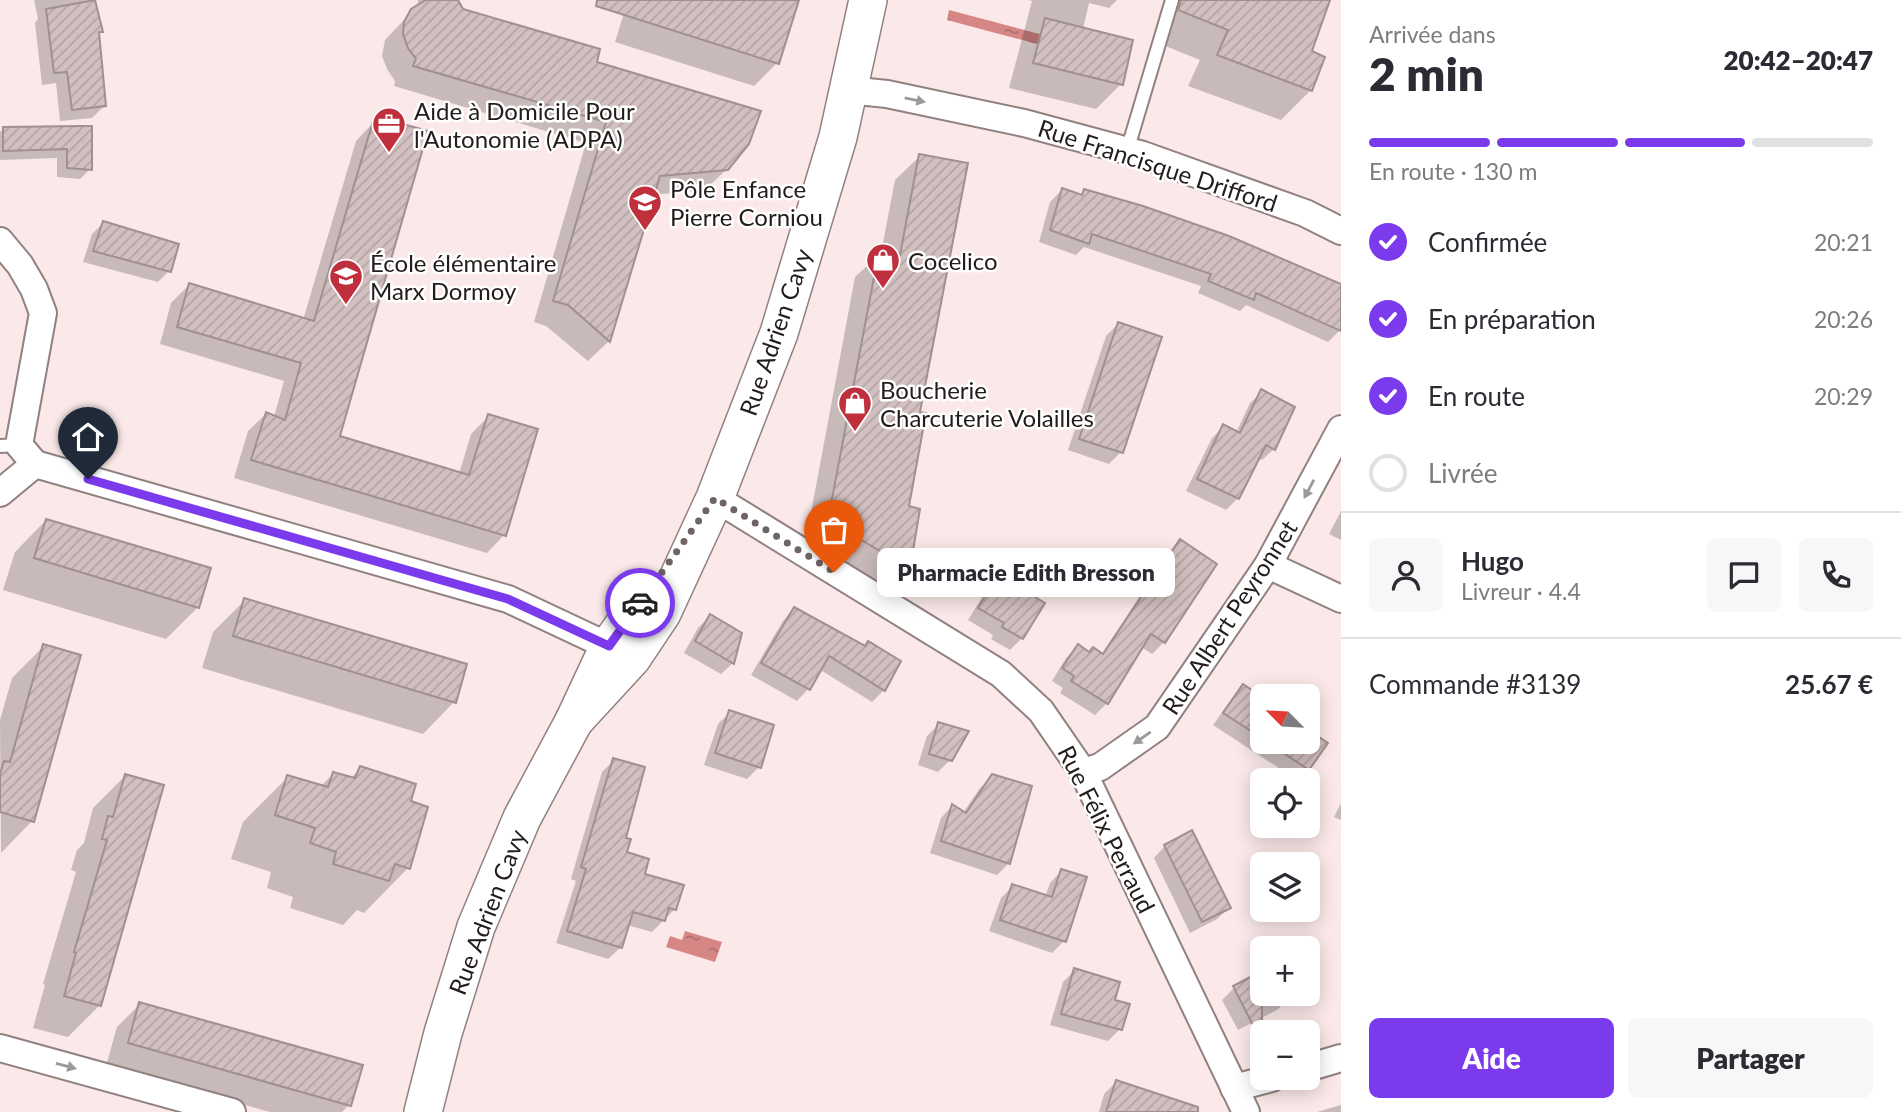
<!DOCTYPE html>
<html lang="fr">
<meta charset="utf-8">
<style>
:root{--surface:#fff;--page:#f7f7f7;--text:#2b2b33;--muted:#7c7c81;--line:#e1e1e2;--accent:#7c3aed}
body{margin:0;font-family:Lato,sans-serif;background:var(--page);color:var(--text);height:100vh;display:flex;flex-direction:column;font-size:26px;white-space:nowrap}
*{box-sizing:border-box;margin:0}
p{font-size:23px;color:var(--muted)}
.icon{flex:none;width:38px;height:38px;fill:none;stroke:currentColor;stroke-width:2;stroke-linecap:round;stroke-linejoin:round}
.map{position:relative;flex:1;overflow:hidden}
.side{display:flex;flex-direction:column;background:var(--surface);width:560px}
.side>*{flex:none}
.needle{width:46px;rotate:294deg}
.fabs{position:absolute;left:1250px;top:684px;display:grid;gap:14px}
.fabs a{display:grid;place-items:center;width:70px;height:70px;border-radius:10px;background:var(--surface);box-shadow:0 4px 18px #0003;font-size:35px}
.pin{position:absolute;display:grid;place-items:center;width:60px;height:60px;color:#fff;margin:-72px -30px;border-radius:50% 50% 50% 0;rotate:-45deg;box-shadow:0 0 7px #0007}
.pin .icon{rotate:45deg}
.courier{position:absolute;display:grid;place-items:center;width:70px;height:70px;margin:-35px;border:5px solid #7c3aed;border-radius:50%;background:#fff;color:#222;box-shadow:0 2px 9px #0007}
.bubble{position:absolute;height:49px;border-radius:10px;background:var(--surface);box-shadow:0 4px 18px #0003;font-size:23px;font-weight:800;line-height:49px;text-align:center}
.head em{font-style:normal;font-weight:800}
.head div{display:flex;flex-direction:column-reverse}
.head{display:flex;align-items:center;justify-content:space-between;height:119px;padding:0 28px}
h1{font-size:46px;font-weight:800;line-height:52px}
.bar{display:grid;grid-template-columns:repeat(4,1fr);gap:10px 7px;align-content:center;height:84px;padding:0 28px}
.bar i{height:9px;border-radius:5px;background:var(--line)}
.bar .selected{background:var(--accent)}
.bar p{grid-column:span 4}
.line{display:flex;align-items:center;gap:18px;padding:0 28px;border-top:2px solid var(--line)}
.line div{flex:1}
.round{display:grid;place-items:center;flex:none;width:74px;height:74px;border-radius:10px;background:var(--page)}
ol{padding:0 28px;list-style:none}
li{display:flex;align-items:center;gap:21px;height:77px}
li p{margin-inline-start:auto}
li .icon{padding:7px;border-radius:50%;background:var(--accent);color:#fff;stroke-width:4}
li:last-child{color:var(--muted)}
li i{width:38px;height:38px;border:4px solid var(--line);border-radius:50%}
.button{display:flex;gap:14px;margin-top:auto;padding:14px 28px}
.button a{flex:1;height:80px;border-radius:10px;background:var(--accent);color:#fff;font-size:28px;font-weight:800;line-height:80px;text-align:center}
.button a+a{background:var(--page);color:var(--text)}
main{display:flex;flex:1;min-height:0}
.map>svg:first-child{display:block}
.water{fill:url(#water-ripples)}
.shadow{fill:#0003}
.building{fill:url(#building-hatch);stroke:#a0908f;stroke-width:2}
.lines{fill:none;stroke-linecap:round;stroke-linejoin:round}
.lane-casing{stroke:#918180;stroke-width:16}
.street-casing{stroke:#918180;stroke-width:30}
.secondary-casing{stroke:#918180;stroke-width:40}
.lane{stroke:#fff;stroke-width:12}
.street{stroke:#fff;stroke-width:26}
.secondary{stroke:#fff;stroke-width:37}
.oneway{fill:#9c9998}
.done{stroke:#6e6463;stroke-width:7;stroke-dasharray:0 12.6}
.route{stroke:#7c3aed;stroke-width:9}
.labels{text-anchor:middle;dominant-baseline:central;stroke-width:5;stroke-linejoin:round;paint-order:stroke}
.poi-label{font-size:24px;fill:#221c1b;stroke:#fff;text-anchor:start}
.street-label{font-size:24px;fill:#221c1b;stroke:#fff}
</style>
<main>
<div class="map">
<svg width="1341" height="1112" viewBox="0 0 1341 1112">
<defs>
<pattern id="water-ripples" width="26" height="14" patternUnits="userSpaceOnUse" patternTransform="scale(1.75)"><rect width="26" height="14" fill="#d68785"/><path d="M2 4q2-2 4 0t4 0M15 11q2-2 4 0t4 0" fill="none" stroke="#ad6e6c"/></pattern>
<pattern id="building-hatch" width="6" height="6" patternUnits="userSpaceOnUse" patternTransform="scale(1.75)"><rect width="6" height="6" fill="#d1c0bf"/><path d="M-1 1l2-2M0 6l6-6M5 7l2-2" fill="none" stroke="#b3a4a4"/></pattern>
</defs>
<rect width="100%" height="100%" fill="#fae9e8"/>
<g class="water">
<polygon points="949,10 1043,35 1041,45 947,20"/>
<polygon points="685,931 722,942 715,962 666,947 670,936 682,940"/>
</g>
<g class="shadow">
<polygon points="34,0 94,0 101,31 97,35 104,106 92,118 60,121 56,83 42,85 35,23 38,19"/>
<polygon points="418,0 456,0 462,10 727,169 705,190 652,195 609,341 588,361 546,326 534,322 586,143 394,86 395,81 387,69 382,56 385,40 417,6"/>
<polygon points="628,0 797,0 777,63 754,86 615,42"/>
<polygon points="1029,0 1117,0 1109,8 1089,3 1083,29 1121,84 1096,109 1009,88 1032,1"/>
<polygon points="1184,0 1329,0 1310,52 1311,90 1281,120 1188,86 1200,60 1163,45 1177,7"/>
<polygon points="373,123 338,437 459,474 471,434 489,416 504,535 487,553 234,478 248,431 266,414 274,417 284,381 160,344 171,303 189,285 303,320 356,141"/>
<polygon points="90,128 90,169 80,179 57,177 57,158 0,160 0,132 3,129"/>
<polygon points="920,156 918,414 907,508 918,510 908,569 884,593 805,545 855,277 881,253 895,180"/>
<polygon points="1062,190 1080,196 1085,191 1340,330 1328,342 1246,305 1240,311 1198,293 1201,286 1084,247 1076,255 1039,242 1050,202"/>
<polygon points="103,223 169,271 158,282 83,262 92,234"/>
<polygon points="1118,324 1121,452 1109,464 1068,450 1106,336"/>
<polygon points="1262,392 1274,449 1262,460 1257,458 1238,498 1226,510 1186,491 1212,438 1223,427 1236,433 1250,403"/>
<polygon points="1341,511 1341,540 1329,534"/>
<polygon points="46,520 198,607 166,639 3,590 15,552"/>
<polygon points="1180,542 1164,642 1152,654 1141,647 1107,703 1095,715 1060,693 1063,688 1052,681 1066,658 1078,646 1089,654 1101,655 1168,553"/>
<polygon points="998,577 1022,638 1010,650 991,639 993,635 968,620 987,589"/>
<polygon points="245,600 454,702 423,734 202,668 213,632"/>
<polygon points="794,609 864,648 899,662 884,690 872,702 819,669 808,689 797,701 751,675 783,621"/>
<polygon points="710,616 733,663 721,674 684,653 698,628"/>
<polygon points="44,646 32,821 1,853 0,720 12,678"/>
<polygon points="1243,686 1262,699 1262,742 1307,742 1308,769 1297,780 1213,725 1232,698"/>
<polygon points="730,712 759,767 747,779 704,765 718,724"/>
<polygon points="939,724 950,760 938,772 918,765 927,736"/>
<polygon points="614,760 625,853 675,909 652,932 627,925 620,948 608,959 556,943 576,881 571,879 602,772"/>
<polygon points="361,768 409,802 408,868 364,913 357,910 343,925 290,908 293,897 267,888 271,872 231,859 243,822 288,777 320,787 333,774 350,779"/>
<polygon points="125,776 162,786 99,1006 68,1037 33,1028 45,985 43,984 76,872 71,870 77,850 84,843 93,808"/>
<polygon points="993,776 1009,863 997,875 930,853 941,818 952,806 963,813 980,788"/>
<polygon points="1341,803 1341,820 1334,817"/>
<polygon points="1165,846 1229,908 1217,919 1190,933 1154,858"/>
<polygon points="1061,871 1064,941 1052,953 989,931 1001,898 1013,886 1045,897 1050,883"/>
<polygon points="1075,970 1120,1029 1108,1041 1050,1025 1063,982"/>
<polygon points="1262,973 1262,994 1286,994 1289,998 1277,1010 1238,1030 1222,1000 1234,988"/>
<polygon points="140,1004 349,1105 342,1112 270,1112 106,1066 117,1027"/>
<polygon points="1116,1082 1170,1112 1099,1112 1104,1094"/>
<polygon points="1341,1105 1341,1112 1317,1112"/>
</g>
<g class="building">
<polygon points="95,0 103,32 99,32 106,106 72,110 67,72 54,73 46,9"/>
<polygon points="426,0 458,0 463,9 600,49 597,62 761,111 749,144 728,170 660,176 610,342 568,305 553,301 606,122 413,66 416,59 408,48 403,34 404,22 411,9"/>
<polygon points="597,0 799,0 779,64 596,6"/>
<polygon points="1181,0 1330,0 1312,51 1325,57 1312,91 1217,55 1228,30 1178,10"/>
<polygon points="1045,18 1133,40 1123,85 1033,63"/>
<polygon points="388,120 428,131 340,436 469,475 488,414 538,429 506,536 251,460 266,412 285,420 301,363 177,327 189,283 314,321 373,121 384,125"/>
<polygon points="82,126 92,126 92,170 67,168 67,149 3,151 3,127"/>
<polygon points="919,154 968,163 920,412 926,413 909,506 920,509 910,569 828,520 879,251 900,255"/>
<polygon points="1062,188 1082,195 1084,189 1143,206 1229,236 1341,284 1341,331 1256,293 1254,300 1208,281 1211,274 1092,234 1089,244 1050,230"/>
<polygon points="103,221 179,244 171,272 93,251"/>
<polygon points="1118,322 1162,337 1123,453 1079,439"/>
<polygon points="1261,389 1295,407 1275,450 1266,445 1239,499 1197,479 1223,424 1240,433"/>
<polygon points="46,519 211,568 199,608 34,558"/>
<polygon points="1180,539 1217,564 1165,643 1151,634 1108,704 1071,681 1074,676 1062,668 1078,644 1089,652 1093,647 1103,654"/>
<polygon points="998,575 1045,603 1023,639 1002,627 1004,623 978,608"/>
<polygon points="244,598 467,664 456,703 233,636"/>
<polygon points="794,607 865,646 868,641 901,661 885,691 829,656 810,690 761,663"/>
<polygon points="710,614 742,633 734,664 695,641"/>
<polygon points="43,644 81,655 34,822 0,812 0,774 4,761 10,762"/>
<polygon points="1243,684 1262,697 1262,738 1223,713"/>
<polygon points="729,710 774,725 761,768 715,753"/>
<polygon points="938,722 969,731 952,761 929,754"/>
<polygon points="1307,729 1328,743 1309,770 1267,742 1307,742"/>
<polygon points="613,758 645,767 626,838 631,839 627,852 649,859 645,874 684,885 676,910 669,908 665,921 633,912 622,948 567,931 586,869 581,867"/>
<polygon points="360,766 416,784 411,801 428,807 410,869 395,864 389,881 333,864 336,852 310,843 315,828 275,815 287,775 328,787 333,772 355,778"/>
<polygon points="125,774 164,785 101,1006 64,996 76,953 74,952 107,840 102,839 108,816 113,817"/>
<polygon points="992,774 1032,786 1010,864 941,841 952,804 966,813"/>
<polygon points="1192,830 1231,908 1202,922 1164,845"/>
<polygon points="1061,869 1087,877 1066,942 1000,920 1012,884 1052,897"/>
<polygon points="1074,968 1120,982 1115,1000 1130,1004 1122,1030 1061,1014"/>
<polygon points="1262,971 1262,1043 1233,986"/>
<polygon points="139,1002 363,1065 351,1106 128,1043"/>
<polygon points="1116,1080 1198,1107 1198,1112 1106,1112"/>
</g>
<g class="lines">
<g class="lane-casing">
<g id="lane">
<polyline points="1127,151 1172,0"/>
<polyline points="0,446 19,445"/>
</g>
</g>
<g class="street-casing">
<g id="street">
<polyline points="848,90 887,94 1024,123 1143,155 1305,213 1341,231"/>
<polyline points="0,241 20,265 34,289 43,313 19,445 35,464"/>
<polyline points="0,493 35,464 508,599 625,654"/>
<polyline points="715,498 1001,674 1041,711 1083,772 1246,1112"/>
<polyline points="1268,565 1341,599"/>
<polyline points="1083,772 1100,767 1157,727 1268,565 1341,429"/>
<polyline points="0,1048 232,1112"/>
<polyline points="1307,1068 1341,1058"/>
<polyline points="1234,1088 1272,1078"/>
</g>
</g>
<g class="secondary-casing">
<g id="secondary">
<polyline points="574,721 632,658 662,613 715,498 779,333 838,137 868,0"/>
<polyline points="423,1112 443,1033 476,927 522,818 574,721 609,646 643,598"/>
</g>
</g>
<use href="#lane" class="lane"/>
<use href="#street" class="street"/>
<use href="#secondary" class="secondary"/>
</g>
<defs><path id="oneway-solid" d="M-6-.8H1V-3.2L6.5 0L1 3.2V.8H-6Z" transform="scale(1.75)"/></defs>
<g class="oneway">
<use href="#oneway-solid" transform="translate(915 100) rotate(12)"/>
<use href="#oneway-solid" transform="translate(1309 489) rotate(118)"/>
<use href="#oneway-solid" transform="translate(1142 738) rotate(145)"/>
<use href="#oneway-solid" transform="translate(66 1066) rotate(15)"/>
</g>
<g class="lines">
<polyline class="done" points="640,603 715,498 834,572"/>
<polyline class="route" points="88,479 508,599 609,646 640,603"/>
</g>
<defs>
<g id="office-pin" transform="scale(1.75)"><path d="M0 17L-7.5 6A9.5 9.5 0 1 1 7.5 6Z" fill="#bf2f3c" stroke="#fff"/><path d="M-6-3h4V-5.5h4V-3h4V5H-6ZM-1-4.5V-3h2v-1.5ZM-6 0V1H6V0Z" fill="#fff"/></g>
<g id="school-pin" transform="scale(1.75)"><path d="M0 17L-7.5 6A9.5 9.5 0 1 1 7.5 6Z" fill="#bf2f3c" stroke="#fff"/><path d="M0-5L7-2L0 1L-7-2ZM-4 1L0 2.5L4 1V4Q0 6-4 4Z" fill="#fff"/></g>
<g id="shop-pin" transform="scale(1.75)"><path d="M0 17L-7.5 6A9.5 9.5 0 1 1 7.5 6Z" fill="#bf2f3c" stroke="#fff"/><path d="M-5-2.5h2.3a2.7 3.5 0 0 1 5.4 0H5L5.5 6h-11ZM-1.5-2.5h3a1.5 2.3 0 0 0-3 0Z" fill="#fff"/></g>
</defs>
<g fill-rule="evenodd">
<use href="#office-pin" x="389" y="124"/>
<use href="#school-pin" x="645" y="202"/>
<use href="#shop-pin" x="883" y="260"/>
<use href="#school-pin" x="346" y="276"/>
<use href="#shop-pin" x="855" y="403"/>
</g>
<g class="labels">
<g class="poi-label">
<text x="414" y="110">Aide à Domicile Pour<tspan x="414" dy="28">l'Autonomie (ADPA)</tspan></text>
<text x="670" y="188">Pôle Enfance<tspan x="670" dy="28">Pierre Corniou</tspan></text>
<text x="908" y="260">Cocelico</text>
<text x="370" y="262">École élémentaire<tspan x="370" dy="28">Marx Dormoy</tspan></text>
<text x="880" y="389">Boucherie<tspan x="880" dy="28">Charcuterie Volailles</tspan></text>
</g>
<g class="street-label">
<text transform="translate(1158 165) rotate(18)">Rue Francisque Drifford</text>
<text transform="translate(775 332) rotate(-71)">Rue Adrien Cavy</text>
<text transform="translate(1229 617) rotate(-57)">Rue Albert Peyronnet</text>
<text transform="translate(1107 829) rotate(63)">Rue Félix Perraud</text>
<text transform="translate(487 912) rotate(-69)">Rue Adrien Cavy</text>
</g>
</g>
</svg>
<div class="fabs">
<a><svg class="needle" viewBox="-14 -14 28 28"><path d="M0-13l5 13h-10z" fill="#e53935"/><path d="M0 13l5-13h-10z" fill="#7c7c81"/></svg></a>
<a><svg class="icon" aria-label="locate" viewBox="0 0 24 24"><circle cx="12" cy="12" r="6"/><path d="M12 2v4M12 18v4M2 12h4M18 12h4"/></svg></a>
<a><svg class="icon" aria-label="layers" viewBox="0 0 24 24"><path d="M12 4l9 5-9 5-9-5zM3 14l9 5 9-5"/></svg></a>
<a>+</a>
<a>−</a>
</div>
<div class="pin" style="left:834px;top:572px;background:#ea580c"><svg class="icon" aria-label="bag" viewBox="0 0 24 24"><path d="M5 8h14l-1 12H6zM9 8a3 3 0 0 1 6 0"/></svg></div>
<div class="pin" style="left:88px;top:479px;background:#1f2937"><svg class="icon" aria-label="home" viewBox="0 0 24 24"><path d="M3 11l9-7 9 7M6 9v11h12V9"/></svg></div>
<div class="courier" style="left:640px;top:603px"><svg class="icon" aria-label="car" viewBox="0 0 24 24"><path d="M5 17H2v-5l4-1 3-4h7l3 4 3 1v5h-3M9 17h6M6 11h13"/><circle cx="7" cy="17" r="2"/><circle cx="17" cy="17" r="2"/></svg></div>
<div class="bubble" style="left:877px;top:548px;width:298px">Pharmacie Edith Bresson</div>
</div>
<section class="side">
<div class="head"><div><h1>2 min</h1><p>Arrivée dans</p></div><em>20:42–20:47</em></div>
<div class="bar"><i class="selected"></i><i class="selected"></i><i class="selected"></i><i></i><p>En route · 130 m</p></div>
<ol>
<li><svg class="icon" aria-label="check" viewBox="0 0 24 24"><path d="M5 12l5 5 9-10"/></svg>Confirmée<p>20:21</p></li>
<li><svg class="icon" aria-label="check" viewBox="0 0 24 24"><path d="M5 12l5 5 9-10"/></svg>En préparation<p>20:26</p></li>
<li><svg class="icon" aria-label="check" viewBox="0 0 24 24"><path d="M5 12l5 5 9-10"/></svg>En route<p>20:29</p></li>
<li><i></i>Livrée</li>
</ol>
<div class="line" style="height:126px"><a class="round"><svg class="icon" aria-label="person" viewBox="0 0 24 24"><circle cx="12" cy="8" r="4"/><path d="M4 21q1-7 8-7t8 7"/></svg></a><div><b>Hugo</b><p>Livreur · 4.4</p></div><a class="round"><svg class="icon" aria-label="chat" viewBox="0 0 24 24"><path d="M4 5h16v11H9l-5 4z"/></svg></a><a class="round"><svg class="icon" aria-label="phone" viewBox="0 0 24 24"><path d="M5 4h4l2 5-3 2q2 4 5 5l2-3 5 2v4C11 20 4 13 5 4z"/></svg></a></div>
<div class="line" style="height:91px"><div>Commande #3139</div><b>25.67 €</b></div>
<div class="button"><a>Aide</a><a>Partager</a></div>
</section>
</main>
